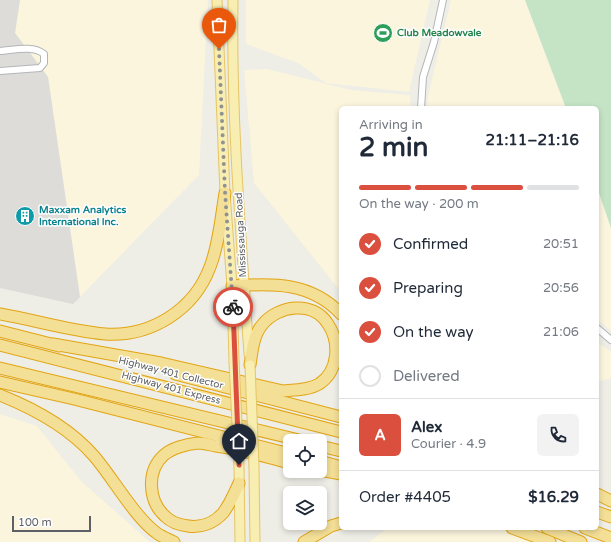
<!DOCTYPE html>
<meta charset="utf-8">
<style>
:root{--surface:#fff;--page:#f2f2f3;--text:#1f2937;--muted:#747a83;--line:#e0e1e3;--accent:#db4f3f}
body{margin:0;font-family:"Varela Round",sans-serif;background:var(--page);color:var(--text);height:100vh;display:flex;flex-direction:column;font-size:15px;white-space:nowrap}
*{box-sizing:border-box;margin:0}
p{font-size:13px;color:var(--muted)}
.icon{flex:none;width:22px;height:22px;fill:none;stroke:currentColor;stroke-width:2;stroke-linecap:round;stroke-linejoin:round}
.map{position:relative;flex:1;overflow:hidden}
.drawer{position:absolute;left:339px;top:106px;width:260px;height:424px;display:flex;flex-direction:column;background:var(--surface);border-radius:6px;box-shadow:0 2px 6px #0003}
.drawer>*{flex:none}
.tools{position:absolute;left:283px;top:434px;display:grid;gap:8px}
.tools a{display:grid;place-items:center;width:44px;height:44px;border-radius:6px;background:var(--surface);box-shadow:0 2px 6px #0003;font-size:20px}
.scale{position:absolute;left:12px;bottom:10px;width:79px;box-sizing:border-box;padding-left:4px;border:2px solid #5d6165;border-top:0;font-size:11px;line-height:14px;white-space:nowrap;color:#5d6165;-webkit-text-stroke:3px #fff;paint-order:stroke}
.pin{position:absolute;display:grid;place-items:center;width:34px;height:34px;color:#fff;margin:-41px -17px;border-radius:50% 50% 50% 0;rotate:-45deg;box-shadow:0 0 4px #0007}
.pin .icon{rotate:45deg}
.courier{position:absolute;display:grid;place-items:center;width:40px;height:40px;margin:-20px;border:3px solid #db4f3f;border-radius:50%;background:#fff;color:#222;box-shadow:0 1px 5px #0007}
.headline em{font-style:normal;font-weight:800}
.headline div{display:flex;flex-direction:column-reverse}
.headline{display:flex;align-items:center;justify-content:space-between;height:68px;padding:0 20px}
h1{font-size:26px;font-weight:800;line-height:30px}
.bar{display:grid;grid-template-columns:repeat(4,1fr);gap:6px 4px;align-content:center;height:48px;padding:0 20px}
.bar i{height:5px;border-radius:3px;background:var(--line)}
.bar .on{background:var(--accent)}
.bar p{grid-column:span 4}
.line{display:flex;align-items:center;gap:10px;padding:0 20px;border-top:1px solid var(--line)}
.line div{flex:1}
.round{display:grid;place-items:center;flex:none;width:42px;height:42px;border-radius:6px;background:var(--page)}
ol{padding:0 20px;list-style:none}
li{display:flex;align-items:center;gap:12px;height:44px}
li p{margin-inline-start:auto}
li .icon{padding:4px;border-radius:50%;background:var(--accent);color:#fff;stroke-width:4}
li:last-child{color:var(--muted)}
li i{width:22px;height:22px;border:2px solid var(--line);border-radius:50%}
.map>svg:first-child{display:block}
.commercial{fill:#fbf5de}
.industrial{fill:#dddcd8}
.green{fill:#c5e4c5}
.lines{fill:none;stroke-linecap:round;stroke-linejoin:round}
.street-casing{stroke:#b3b6b9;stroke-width:8}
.primary-casing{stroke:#e6c567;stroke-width:11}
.highway-casing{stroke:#e1a513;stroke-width:13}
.street{stroke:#fff;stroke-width:6}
.primary{stroke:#f8eeb1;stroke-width:9}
.highway{stroke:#f4df97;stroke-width:11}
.primary-bridge-casing{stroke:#e6c567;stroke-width:11;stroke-linecap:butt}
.primary-bridge{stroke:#f8eeb1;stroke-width:9}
.done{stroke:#909292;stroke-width:4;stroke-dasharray:0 7.2}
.route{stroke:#db4f3f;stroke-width:5}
.labels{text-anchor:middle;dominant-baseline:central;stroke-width:3;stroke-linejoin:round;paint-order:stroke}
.leisure-label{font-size:10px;font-weight:bold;fill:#27864d;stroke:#fff;text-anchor:start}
.culture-label{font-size:10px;font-weight:bold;fill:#0d838f;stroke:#fff;text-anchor:start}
.street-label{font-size:10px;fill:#5d6165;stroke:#fff}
</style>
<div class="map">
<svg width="611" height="542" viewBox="0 0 611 542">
<rect width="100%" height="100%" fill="#eeede6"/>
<g class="commercial">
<polygon points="20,0 208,0 199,175 80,297 48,77 15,33"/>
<polygon points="246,0 430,0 409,92 326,83 298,63 246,44"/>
<polygon points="451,0 525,0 566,108 428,108 428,96"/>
<polygon points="267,69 351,90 410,95 411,108 341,108 341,292 254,183 244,70"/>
<polygon points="597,187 611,228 611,331 597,319"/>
<polygon points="597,342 611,352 611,378 597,382"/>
<polygon points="0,414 37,426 81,481 150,542 0,542"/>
<polygon points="388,528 498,528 533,542 369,542"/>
</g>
<polygon class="industrial" points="0,0 20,0 15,33 48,77 80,297 73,304 0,288"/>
<polygon class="green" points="525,0 611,0 611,228 597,187 597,108 566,108"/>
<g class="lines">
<g class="street-casing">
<g id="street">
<path d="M0 51C14 50 33 45 44 54V63L40 68 0 71"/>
<polyline points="421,108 423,77 434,42 443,0"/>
<polyline points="597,328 611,340"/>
</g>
</g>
<g class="primary-casing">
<g id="primary">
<polyline points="217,0 225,193 232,286 234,361"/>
<path d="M233 0C231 118 241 236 249 354"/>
<polyline points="239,465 240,542"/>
<polyline points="254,467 255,542"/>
</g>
</g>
<g class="highway-casing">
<g id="highway">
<path d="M232 286C273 283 311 282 341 314"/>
<path d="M0 314C35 320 70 331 105 334 151 337 194 310 210 267 219 244 221 217 225 193"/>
<polyline points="0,331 59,346"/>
<path d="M53 344 161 363 283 391C295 390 309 390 319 384 339 371 340 342 328 324 313 300 278 305 262 325 253 336 252 352 250 365"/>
<polyline points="0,345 341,432"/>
<polyline points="0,368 303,441"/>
<polyline points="175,374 341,417"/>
<polyline points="0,382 74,399 290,454"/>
<path d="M0 395C35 409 69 427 94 456 113 478 135 518 158 534 163 537 168 539 174 542"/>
<polyline points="320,446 341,451"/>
<polyline points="320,461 341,467"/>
<polyline points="320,470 341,474"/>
<path d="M239 483C234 494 230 504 223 513 214 523 201 528 188 526 180 525 171 522 166 517 148 502 146 471 164 455 172 448 187 444 198 443 204 443 210 445 216 446 241 449 265 457 290 463"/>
<polyline points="597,494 611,501"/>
<polyline points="597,512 611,517"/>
<polyline points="512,528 550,542"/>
<polyline points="547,528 581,542"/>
<polyline points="585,528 611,538"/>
<polyline points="304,542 331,526 341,523"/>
</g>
</g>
<use href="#street" class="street"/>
<use href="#primary" class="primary"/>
<use href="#highway" class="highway"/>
<g class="primary-bridge-casing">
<g id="primary-bridge">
<polyline points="234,361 239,465"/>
<polyline points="250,365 254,467"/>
</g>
</g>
<use href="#primary-bridge" class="primary-bridge"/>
</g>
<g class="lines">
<polyline class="done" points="219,49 225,192 233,307"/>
<polyline class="route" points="233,307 239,465"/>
</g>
<defs>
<g id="stadium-disc" transform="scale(1)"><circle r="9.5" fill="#2e9e5b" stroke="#fff"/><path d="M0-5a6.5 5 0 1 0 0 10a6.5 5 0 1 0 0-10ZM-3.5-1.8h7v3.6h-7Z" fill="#fff"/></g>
<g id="building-disc" transform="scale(1)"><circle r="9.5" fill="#0f9aa8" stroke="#fff"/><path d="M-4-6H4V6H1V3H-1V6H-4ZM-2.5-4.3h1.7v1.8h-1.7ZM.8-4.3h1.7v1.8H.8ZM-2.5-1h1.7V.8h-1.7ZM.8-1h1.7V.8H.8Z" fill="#fff"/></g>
</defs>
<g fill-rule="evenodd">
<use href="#stadium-disc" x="383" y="33"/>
<use href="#building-disc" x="25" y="216"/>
</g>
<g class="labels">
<g class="leisure-label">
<text x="397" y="33">Club Meadowvale</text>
</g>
<g class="culture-label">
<text x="39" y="210">Maxxam Analytics<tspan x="39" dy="12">International Inc.</tspan></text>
</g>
<g class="street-label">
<text transform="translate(241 235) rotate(-93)">Mississauga Road</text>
<text transform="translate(171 373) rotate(14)">Highway 401 Collector</text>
<text transform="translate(171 388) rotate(15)">Highway 401 Express</text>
</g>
</g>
</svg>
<div class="tools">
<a><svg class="icon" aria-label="locate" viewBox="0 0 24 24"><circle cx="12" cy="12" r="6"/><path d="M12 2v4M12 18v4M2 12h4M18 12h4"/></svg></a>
<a><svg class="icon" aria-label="layers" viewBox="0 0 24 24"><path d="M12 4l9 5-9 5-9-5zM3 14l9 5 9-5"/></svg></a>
</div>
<div class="scale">100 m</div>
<div class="pin" style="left:219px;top:49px;background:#ea580c"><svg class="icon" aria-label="bag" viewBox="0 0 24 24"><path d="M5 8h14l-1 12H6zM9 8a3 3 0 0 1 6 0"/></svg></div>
<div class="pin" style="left:239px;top:465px;background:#1f2937"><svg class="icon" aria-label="home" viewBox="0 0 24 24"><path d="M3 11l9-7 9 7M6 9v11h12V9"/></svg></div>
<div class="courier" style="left:233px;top:307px"><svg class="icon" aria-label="bike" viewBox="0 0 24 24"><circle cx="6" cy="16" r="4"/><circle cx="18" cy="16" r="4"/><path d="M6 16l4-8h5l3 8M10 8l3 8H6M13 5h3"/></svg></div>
<section class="drawer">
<div class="headline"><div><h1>2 min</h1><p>Arriving in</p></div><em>21:11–21:16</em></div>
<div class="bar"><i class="on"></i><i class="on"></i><i class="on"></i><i></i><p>On the way · 200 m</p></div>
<ol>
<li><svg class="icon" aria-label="check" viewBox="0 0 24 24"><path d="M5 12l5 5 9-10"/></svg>Confirmed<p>20:51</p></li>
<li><svg class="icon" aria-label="check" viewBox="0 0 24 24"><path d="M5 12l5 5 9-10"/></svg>Preparing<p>20:56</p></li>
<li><svg class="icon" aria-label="check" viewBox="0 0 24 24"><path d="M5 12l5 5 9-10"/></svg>On the way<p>21:06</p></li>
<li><i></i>Delivered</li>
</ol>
<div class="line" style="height:72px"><b class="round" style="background:var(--accent);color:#fff">A</b><div><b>Alex</b><p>Courier · 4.9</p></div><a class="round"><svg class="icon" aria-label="phone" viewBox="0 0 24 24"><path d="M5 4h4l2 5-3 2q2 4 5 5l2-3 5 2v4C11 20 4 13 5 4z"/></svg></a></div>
<div class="line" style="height:52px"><div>Order #4405</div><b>$16.29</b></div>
</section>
</div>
